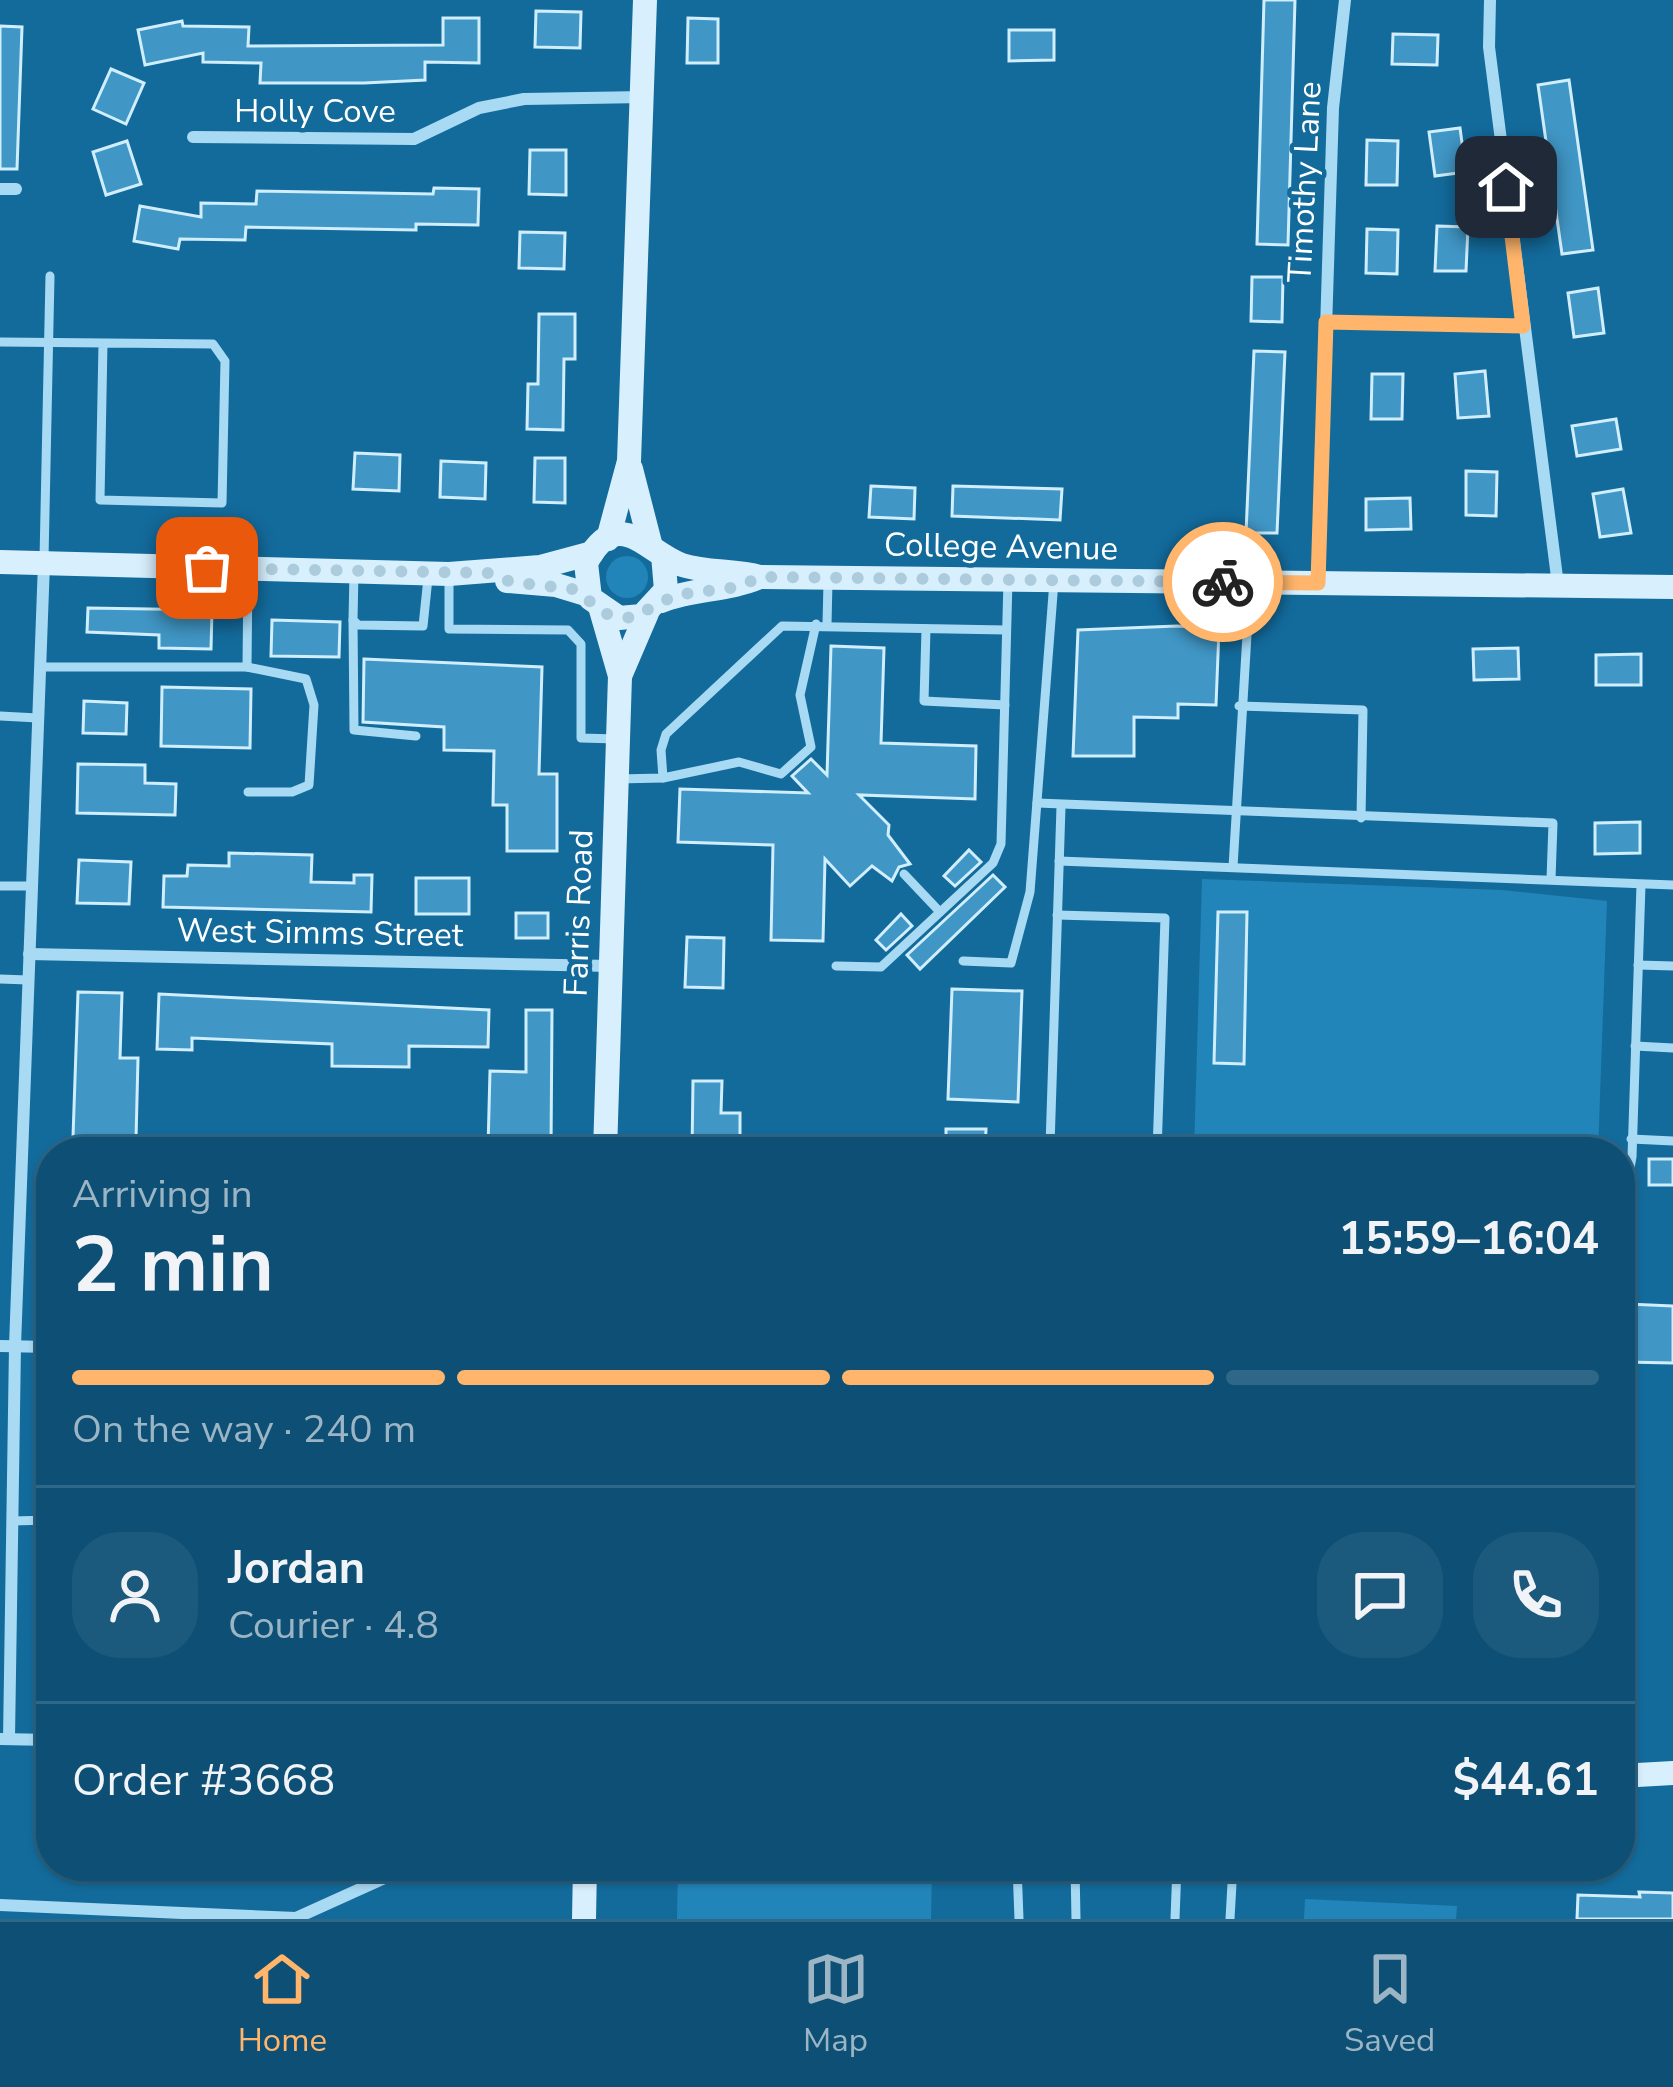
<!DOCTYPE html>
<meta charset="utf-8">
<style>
:root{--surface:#0e5075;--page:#1c5a7d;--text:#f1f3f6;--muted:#9bb5c5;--line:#2e6787;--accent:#ffb56b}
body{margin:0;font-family:"Nunito Sans",sans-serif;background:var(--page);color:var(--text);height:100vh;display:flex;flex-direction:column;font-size:45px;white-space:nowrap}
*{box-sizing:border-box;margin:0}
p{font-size:39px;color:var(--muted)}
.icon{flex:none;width:66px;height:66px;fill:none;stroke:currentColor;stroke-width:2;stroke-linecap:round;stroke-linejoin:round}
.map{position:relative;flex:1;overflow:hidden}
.side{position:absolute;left:36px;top:1137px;width:1599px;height:744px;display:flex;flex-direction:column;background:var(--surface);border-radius:48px;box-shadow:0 3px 9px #0004,0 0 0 3px var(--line)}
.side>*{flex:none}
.pin{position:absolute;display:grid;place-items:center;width:102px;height:102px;color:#fff;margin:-51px;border-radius:24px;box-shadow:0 6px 18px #0006}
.courier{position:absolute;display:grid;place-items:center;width:120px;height:120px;margin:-60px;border:9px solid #ffb56b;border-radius:50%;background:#fff;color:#222;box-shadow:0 3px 15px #0007}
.summary em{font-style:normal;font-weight:700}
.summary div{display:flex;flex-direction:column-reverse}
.summary{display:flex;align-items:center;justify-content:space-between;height:204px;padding:0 36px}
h1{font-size:78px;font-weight:700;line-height:90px}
.bar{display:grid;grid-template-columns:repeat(4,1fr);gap:18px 12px;align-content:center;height:144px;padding:0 36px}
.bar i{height:15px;border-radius:9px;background:var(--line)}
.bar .on{background:var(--accent)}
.bar p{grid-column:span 4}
.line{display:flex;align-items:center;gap:30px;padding:0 36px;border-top:3px solid var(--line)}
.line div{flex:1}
.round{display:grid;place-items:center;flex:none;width:126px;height:126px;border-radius:48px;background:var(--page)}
.dock{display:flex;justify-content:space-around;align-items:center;height:168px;border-top:3px solid var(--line);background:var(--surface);font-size:33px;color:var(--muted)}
.dock a{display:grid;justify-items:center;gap:6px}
.dock .on{color:var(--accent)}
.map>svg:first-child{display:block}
.green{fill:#2285b9}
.building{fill:#4096c5;stroke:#d0eefd;stroke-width:3}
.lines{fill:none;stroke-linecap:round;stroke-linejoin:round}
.lane{stroke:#a8daf4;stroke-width:9}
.street{stroke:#a8daf4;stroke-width:12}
.secondary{stroke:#d8f0fd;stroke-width:24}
.done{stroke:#accbdc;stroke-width:12;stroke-dasharray:0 21.6}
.route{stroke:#ffb56b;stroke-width:15}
.labels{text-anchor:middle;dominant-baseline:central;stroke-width:9;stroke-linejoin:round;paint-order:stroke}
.street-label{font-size:33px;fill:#fff;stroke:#136b9c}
</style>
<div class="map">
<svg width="1673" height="1919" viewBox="0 0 1673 1919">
<rect width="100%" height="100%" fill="#136b9c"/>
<g class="green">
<circle cx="627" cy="577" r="21"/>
<polygon points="1202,879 1502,890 1607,901 1598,1152 1194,1152"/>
<polygon points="678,1866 932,1866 931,1919 677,1919"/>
<polygon points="1305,1899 1457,1906 1456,1919 1304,1919"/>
</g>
<g class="building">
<polygon points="1264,0 1295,0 1288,245 1257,244"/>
<polygon points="536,11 581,12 580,48 535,47"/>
<polygon points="443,18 479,18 479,63 425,62 425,80 364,83 260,83 261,63 203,62 203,53 145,65 138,30 182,21 183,26 249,27 248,46 443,45"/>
<polygon points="688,18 718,19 718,63 687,63"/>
<polygon points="0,26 22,27 17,169 0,169"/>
<polygon points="1009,30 1054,30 1054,60 1009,61"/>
<polygon points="1393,34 1438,35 1437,65 1392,64"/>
<polygon points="111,69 144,83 126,124 93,109"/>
<polygon points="1569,80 1593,250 1562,254 1538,85"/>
<polygon points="1460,128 1466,172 1435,176 1429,132"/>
<polygon points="1367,140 1398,141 1397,185 1366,185"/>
<polygon points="127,141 141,184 106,195 93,152"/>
<polygon points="530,150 566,150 566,195 529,194"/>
<polygon points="434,188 479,189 478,225 416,224 416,230 246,227 245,240 180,239 178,249 134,241 140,206 201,217 201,203 256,204 257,191 433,194"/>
<polygon points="1437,226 1468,227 1466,271 1435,271"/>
<polygon points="1367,229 1398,230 1397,274 1366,273"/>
<polygon points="520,232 565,233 564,269 519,268"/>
<polygon points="1252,277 1283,277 1282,322 1251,321"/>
<polygon points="1598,288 1604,333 1574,337 1568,293"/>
<polygon points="539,314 575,314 575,359 564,359 563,430 527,429 528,384 538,384"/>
<polygon points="1254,351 1285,352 1277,533 1246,533"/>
<polygon points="1485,371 1489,416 1458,418 1455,374"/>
<polygon points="1372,374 1403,374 1402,419 1371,419"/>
<polygon points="1616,419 1621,449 1577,456 1572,426"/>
<polygon points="355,453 400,455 399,491 353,489"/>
<polygon points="535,458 565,458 565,503 534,502"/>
<polygon points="441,461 486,463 485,499 440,497"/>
<polygon points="1466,471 1497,472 1496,516 1466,515"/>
<polygon points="871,486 915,488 914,519 869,517"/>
<polygon points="953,486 1062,489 1060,520 952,516"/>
<polygon points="1623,489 1631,533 1600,537 1593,494"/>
<polygon points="1410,498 1411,529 1366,530 1366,499"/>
<polygon points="88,608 212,610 211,649 159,648 159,635 87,632"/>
<polygon points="272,620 340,622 339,657 271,656"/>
<polygon points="1177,626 1219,629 1216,705 1178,704 1178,718 1134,717 1134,756 1073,756 1078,630"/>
<polygon points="831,646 884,648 881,743 976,746 975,799 859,795 889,825 888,835 910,864 899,867 892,881 872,866 850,886 825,859 823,941 771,940 773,845 678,842 680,789 808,793 792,776 811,759 827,775"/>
<polygon points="1518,648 1519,679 1474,680 1473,649"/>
<polygon points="1641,654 1641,685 1596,685 1596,655"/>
<polygon points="364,659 542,667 539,774 557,774 557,851 507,851 507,805 493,805 494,751 444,750 444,727 363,722"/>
<polygon points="162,687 251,689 250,748 161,746"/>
<polygon points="84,701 127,703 126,734 83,733"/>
<polygon points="78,764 145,765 145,783 176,784 175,815 77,813"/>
<polygon points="1640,822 1640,853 1595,854 1595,823"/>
<polygon points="969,850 981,862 955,886 944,876"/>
<polygon points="229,853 312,855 311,882 354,883 354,875 372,875 371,912 163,907 164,876 187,876 188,865 229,866"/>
<polygon points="79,860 131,862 129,904 77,903"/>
<polygon points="993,875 1005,887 920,969 907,955"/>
<rect x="416" y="878" width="53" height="36"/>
<polygon points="1218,912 1247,912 1244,1064 1214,1063"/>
<rect x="516" y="913" width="32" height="25"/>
<polygon points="901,914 912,926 886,950 876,940"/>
<polygon points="687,937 724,938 723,988 685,987"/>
<polygon points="952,989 1022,991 1018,1102 948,1099"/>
<polygon points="78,992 122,993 120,1058 138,1058 136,1139 73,1137"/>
<polygon points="159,994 489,1010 488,1047 409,1046 409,1067 332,1066 332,1044 192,1038 192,1050 157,1049"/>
<polygon points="526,1010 552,1010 551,1150 488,1148 490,1071 526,1072"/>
<polygon points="693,1081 722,1081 721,1113 740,1113 740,1137 722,1137 722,1152 692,1152"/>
<polygon points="946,1129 986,1129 985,1152 946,1151"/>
<rect x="1649" y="1159" width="24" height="26"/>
<polygon points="1627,1304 1673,1306 1673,1363 1625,1362"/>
<polygon points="1639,1892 1673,1893 1673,1919 1577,1919 1578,1895 1640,1897"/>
</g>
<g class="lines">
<g class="lane">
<polyline points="0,342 213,344 225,361 222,503 100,500 103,343"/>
<polyline points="44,559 50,276"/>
<polyline points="354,572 353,620 358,625 423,626 428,578"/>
<polyline points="449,579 449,629 568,630 581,644 581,738 617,739"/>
<polyline points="353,620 354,730 416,736"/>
<polyline points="827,624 828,582"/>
<polyline points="926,629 924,701 1005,705"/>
<polyline points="40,667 247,667 248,569"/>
<polyline points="247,667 306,679 314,705 309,785 292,792 248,792"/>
<polyline points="1239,706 1363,710 1361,818"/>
<polyline points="0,716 38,718"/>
<polyline points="663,778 661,750 666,734 782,626 1006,630"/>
<polyline points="617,779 663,778 739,762 781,774 811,747 800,695 816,624"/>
<polyline points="1037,803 1553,823 1551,879"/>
<polyline points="1061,807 1050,1146 1156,1149"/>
<polyline points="1059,861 1673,885"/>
<polyline points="1233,867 1250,585"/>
<polyline points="904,874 940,912"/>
<polyline points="0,886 32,886"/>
<polyline points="1057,915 1165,918 1157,1152"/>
<polyline points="963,961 1011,963 1030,892 1054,581"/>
<polyline points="1638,965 1673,966"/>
<polyline points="836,966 881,967 993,863 1001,844 1008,580"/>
<polyline points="0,979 28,980"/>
<polyline points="1635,1046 1673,1048"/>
<polyline points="1631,1139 1673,1141"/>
<polyline points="1620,1223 1632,1157 1641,885"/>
<polyline points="12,1521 51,1520"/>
<polyline points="1017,1866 1019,1919"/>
<polyline points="1075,1866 1076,1919"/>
<polyline points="1175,1919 1177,1866"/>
<polyline points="1230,1919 1233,1866"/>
</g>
<g class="street">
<polyline points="1490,0 1489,47 1558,585"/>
<polyline points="193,137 414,139 479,108 524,99 645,97"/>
<polyline points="0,189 16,189"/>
<polyline points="1326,322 1523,326"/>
<polyline points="1318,582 1333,108 1345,0"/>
<polyline points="29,954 611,966"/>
<polyline points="0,1346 51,1347"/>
<polyline points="0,1739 51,1740"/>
<polyline points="9,1739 15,1346 44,563"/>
<polyline points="505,1866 584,1870"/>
<polyline points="0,1905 296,1918 411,1866"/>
</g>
<g class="secondary">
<polyline points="631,469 650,543"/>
<polyline points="608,539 629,461 645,0"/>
<path d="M663 555 666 590 642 616 619 618 590 598 586 563C618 503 647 553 682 565 707 573 734 570 760 577L1673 587"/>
<polyline points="0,562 449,574 540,567 592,553"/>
<polyline points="507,581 556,585 589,595"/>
<path d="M661 601C694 588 728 591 760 577"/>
<polyline points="601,610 620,676 605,1152"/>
<polyline points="620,676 647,613"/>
<polyline points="1620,1776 1673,1773"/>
<polyline points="584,1919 585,1866"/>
</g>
</g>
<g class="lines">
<polyline class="done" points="207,568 488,573 511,582 573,589 607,614 631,618 676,595 738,587 760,577 1223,582"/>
<polyline class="route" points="1223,582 1318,583 1326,322 1523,326 1506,187"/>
</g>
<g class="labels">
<g class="street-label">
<text x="315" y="111">Holly Cove</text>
<text transform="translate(1305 182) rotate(-87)">Timothy Lane</text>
<text transform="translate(1001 547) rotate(1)">College Avenue</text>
<text transform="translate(579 913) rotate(-88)">Farris Road</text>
<text transform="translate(320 933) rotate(1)">West Simms Street</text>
</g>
</g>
</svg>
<div class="pin" style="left:207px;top:568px;background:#ea580c"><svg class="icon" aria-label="bag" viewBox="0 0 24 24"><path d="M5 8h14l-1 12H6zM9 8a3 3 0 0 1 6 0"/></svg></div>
<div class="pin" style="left:1506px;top:187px;background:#1f2937"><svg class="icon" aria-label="home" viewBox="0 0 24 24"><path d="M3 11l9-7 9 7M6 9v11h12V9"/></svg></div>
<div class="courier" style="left:1223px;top:582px"><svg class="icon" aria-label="bike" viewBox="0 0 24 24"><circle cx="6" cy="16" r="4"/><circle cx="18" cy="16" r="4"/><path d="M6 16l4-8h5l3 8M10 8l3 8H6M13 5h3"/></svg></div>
<section class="side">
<div class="summary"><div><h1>2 min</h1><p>Arriving in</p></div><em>15:59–16:04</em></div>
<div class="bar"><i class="on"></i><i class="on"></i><i class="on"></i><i></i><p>On the way · 240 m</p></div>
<div class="line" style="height:216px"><a class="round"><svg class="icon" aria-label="person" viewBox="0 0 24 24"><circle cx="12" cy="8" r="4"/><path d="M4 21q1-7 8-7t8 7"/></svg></a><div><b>Jordan</b><p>Courier · 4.8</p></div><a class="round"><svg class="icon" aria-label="chat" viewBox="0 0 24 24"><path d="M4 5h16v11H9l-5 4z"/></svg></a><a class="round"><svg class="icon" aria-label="phone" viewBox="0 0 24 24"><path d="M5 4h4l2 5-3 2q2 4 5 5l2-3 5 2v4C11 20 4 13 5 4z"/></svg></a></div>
<div class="line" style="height:156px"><div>Order #3668</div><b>$44.61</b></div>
</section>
</div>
<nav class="dock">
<a class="on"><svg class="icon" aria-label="home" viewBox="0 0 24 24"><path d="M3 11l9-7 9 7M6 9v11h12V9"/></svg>Home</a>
<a><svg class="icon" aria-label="map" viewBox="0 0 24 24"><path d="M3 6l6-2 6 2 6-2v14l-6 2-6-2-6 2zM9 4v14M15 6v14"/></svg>Map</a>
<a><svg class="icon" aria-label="saved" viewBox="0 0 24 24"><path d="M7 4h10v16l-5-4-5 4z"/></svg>Saved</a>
</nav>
